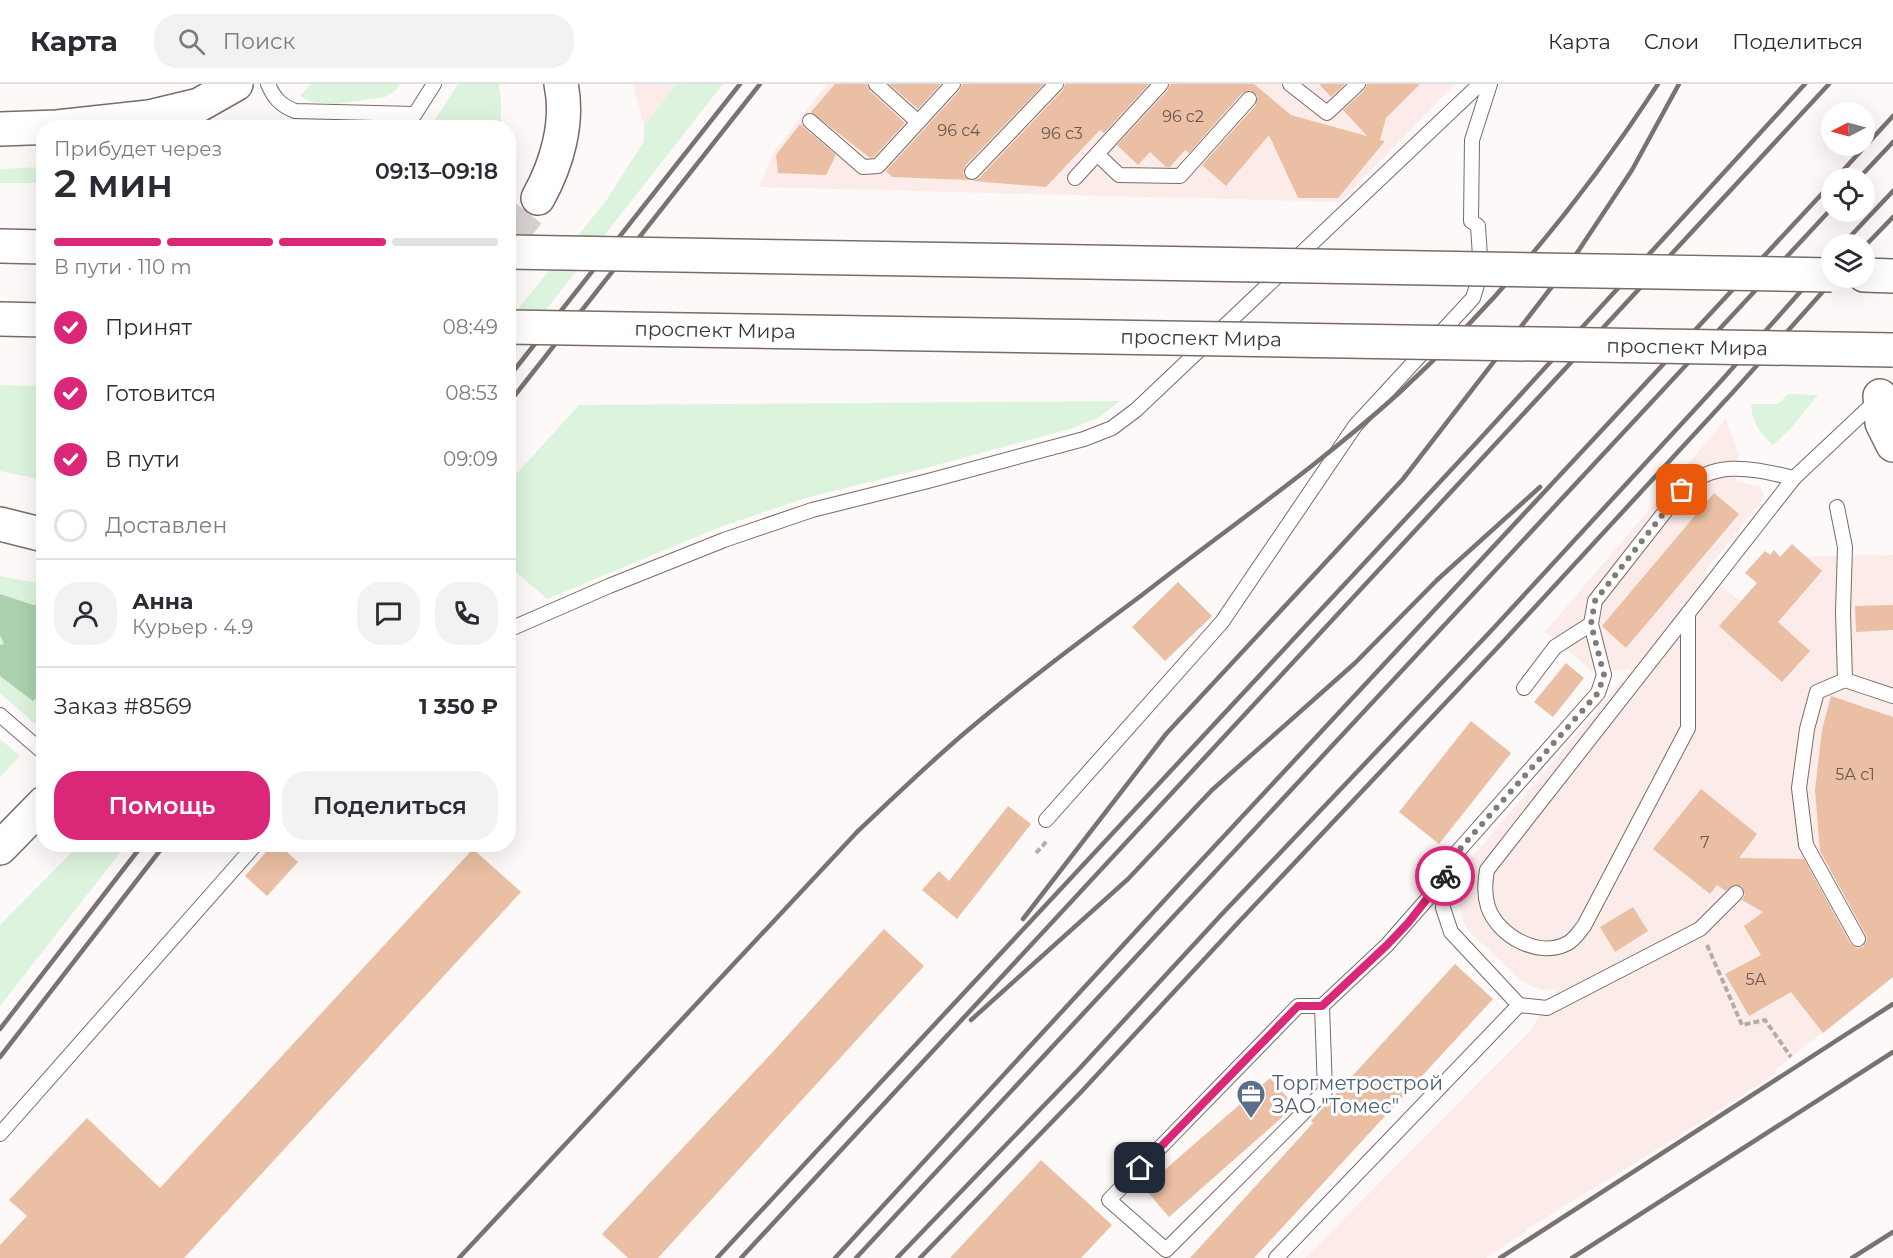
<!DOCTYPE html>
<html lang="ru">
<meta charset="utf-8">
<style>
:root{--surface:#fff;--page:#f2f2f3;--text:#2b2b33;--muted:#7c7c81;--line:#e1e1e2;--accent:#db2777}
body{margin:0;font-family:Montserrat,sans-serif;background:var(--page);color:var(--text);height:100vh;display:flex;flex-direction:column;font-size:22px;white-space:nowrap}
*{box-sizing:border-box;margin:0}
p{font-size:20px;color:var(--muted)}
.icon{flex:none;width:33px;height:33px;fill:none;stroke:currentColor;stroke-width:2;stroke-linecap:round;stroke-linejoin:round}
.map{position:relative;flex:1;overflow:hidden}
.side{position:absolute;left:36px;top:36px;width:480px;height:732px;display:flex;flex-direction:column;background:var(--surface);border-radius:24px;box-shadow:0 6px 24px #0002}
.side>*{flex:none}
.needle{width:39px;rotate:264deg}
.tools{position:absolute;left:1821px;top:18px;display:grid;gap:12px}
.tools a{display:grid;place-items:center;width:54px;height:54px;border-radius:50%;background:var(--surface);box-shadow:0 6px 24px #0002;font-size:30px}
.pin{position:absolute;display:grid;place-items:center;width:51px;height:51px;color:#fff;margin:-26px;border-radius:12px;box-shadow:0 3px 9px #0006}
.courier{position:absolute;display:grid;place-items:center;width:60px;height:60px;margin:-30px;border:4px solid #db2777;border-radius:50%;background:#fff;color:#222;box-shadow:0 2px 8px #0007}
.overview em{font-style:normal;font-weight:600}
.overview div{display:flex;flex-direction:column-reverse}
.overview{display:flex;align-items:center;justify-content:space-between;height:102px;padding:0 18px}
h1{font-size:39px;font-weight:600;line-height:45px}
.bar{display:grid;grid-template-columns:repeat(4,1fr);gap:9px 6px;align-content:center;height:72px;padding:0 18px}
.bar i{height:8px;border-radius:4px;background:var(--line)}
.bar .selected{background:var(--accent)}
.bar p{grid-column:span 4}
.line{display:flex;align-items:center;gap:15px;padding:0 18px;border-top:2px solid var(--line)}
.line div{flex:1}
.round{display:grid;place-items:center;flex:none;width:63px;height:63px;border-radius:24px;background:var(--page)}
ol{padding:0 18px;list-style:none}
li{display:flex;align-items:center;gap:18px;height:66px}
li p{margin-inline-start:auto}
li .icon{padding:6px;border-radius:50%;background:var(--accent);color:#fff;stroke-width:4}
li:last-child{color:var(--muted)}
li i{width:33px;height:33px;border:3px solid var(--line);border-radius:50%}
.primary-button{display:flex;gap:12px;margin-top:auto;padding:12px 18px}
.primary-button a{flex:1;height:69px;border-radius:24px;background:var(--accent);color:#fff;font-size:24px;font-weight:600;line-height:69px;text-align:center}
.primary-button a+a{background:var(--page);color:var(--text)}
header{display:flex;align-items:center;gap:36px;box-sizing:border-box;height:84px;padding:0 30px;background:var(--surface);border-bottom:2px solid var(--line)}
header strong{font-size:28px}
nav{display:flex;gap:33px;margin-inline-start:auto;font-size:21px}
.search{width:420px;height:54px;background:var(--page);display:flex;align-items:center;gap:15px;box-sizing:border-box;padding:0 21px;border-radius:24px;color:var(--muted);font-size:22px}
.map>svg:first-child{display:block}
.industrial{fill:#fcece9}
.green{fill:#dcf4de}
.forest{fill:#abd1ae}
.building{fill:#eabfa3}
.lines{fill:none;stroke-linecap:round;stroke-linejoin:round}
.tertiary-tunnel{stroke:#d7d2d1;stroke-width:33;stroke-dasharray:33 16;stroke-linecap:butt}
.service-casing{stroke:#7a6b64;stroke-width:16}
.tertiary-casing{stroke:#7a6b64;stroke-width:36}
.secondary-casing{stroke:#7a6b64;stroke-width:36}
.primary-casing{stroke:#7a6b64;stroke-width:36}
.path{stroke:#b2acab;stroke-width:4;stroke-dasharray:6 3;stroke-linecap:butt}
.service{stroke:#fff;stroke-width:14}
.tertiary{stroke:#fff;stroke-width:33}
.secondary{stroke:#fff;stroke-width:33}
.primary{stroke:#fff;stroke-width:33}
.rail{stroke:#787270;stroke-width:4.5}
.primary-bridge-casing{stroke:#7a6b64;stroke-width:36;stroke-linecap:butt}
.primary-bridge{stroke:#fff;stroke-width:33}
.done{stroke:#817b79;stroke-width:6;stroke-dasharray:0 10.8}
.route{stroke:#db2777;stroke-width:8}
.labels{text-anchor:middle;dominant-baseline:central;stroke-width:6;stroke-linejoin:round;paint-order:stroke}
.number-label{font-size:16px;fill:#695950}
.street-label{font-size:20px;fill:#3e3734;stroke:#fff}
.service-label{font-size:20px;fill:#4e5e75;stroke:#fff;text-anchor:start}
</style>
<header>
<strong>Карта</strong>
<div class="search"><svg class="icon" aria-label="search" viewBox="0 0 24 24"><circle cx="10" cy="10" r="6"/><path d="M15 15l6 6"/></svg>Поиск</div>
<nav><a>Карта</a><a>Слои</a><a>Поделиться</a></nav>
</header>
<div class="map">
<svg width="1893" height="1174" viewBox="0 0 1893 1174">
<rect width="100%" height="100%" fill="#fdf9f8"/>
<g class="industrial">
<polygon points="633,0 676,0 644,42"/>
<polygon points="827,0 1455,0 1341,118 759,103 772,70"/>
<polygon points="1726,335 1739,371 1736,397 1759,402 1764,409 1764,413 1705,488 1727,507 1741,517 1757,499 1745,489 1765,467 1770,471 1774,466 1781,473 1792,460 1805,472 1893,471 1893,893 1775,986 1777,989 1671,1057 1527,1145 1527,1147 1486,1174 1305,1174 1529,948 1557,905 1543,906 1530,902 1520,896 1466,844 1458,820 1459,801 1467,779 1632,585 1592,587 1545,548"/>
</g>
<g class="green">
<polygon points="311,0 400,0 395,7 385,13 337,20 311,18 300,12"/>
<polygon points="458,0 499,0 501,14 501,43 430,43"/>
<polygon points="676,0 723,0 509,273 509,236 606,117 644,57 644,42"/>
<polygon points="43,83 43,99 0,99 0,85"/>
<polygon points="0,301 43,302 43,396 0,387"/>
<path d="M1788 310 1818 311 1791 344 1773 361C1759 349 1752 338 1751 320H1778Z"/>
<polygon points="1120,317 1098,334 1070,345 918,386 806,414 720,443 547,515 509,482 509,398 579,321"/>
<polygon points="0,492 43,500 43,647 0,609"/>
<polygon points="0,655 20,672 0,693"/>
<polygon points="79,761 126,761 0,922 0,841"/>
</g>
<polygon class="forest" points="0,510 33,521 43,522 43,608 33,617 0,592 0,561 4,560 0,551"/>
<g class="building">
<polygon points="835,0 867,0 870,7 905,39 874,73 870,74 811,28"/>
<polygon points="889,0 941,0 918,25"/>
<polygon points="962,0 1044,0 965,82 963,90 969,96 892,93 886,87 960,6"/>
<polygon points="1065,0 1149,0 1104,49 1100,46 1046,103 973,97 979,94 1063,6"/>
<polygon points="1170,0 1254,0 1291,31 1367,52 1343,26 1364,7 1367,0 1420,0 1386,34 1380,56 1385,57 1338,114 1298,114 1269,51 1226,102 1202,81 1256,21 1257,12 1250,6 1242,9 1189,69 1185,66 1170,83 1166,83 1150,68 1138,81 1117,61 1168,6"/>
<polygon points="1319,0 1345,0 1331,13"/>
<polygon points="800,40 836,71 826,91 778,89 776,71"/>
<polygon points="1714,409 1739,430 1626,564 1602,542"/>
<polygon points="1792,460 1822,487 1778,538 1810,567 1782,598 1719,542 1757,499 1745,489 1765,467 1770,471 1774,466 1780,473"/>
<polygon points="1178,498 1212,532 1165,577 1132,543"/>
<polygon points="1893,521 1893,546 1856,548 1855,522"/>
<polygon points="1566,579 1584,594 1553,633 1534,618"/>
<polygon points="1831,612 1893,633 1893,893 1823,949 1791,908 1749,932 1725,890 1761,871 1744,842 1763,828 1742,816 1745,811 1742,802 1733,801 1726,807 1717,801 1710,810 1653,765 1701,705 1757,750 1739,774 1804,775 1850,859 1857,864 1863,863 1867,856 1866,851 1820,767 1815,706 1822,646"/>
<polygon points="1471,637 1511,669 1439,760 1399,728"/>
<polygon points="1008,722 1031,740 957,835 922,806 939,787 949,797"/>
<polygon points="273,760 278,760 298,778 267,812 245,792"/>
<polygon points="473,765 521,808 184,1174 0,1174 0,1161 27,1132 9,1116 87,1034 160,1104"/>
<polygon points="1633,823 1648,847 1615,868 1600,843"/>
<polygon points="884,845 924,882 658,1174 628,1174 602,1150 769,972"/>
<polygon points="1455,880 1493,915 1254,1174 1190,1174 1313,1039 1311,1037"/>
<polygon points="1270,994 1295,1022 1169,1133 1144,1104"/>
<polygon points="1041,1076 1112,1141 1081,1174 950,1174"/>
</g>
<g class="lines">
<polyline class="tertiary-tunnel" points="508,155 531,126 538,114"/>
<g class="service-casing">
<g id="service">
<path d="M268 0C274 14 280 21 295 27L415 30 434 0"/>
<polyline points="876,0 918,38"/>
<polyline points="1290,0 1327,29 1358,0"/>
<polyline points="810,37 863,83 878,82 953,0"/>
<polyline points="1097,70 1119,91 1180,92 1249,15"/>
<polyline points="972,88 1056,0"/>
<polyline points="1075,94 1161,0"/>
<polyline points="1837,423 1845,463 1843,528 1845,596"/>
<path d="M1688 529V644L1584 842C1579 848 1575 855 1568 859 1539 875 1498 852 1488 823 1484 810 1485 799 1487 786L1794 394 1877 316"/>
<polyline points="508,546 609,502 724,456 812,426 928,397 1084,355 1112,344 1136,326 1480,0"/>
<polyline points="1524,604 1555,563 1591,540"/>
<polyline points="0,631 44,669"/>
<polyline points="1046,736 1222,538 1355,342 1473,214 1481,188 1478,142 1471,137 1472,56 1490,0"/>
<polyline points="1858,855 1806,761 1799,704 1807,645 1817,608 1845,596 1893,612"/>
<path d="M1519 921 1451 848 1443 824 1444 796 1452 774 1598 609 1604 591 1591 540 1595 517 1682 406C1717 374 1752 385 1794 394"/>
<polyline points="1519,921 1547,924 1700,845 1736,809"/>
<polyline points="1322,922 1325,1007 1166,1166 1109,1116 1298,922 1322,922 1387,861 1444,796"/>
<polyline points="0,1050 256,760"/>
<polyline points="1276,1174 1519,921"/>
</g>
</g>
<g class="tertiary-casing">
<g id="tertiary">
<polyline points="0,45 57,43 149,33 199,21 236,0"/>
<path d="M538 114C557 80 569 38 561 0"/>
<polyline points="0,440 44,451"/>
<polyline points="0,764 44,719"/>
</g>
</g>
<g class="secondary-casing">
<polyline id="secondary" points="1880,312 1882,339 1893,361"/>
</g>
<g class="primary-casing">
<g id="primary">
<polyline points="0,162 44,163"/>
<polyline points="1864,191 1893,192"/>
<polyline points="0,235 44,236"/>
</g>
</g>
<g class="path">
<polyline points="1036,769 1048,756"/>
<polyline points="1707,861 1742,941 1765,936 1791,973"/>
</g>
<use href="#service" class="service"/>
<use href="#tertiary" class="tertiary"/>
<use href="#secondary" class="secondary"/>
<use href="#primary" class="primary"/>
<g class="rail">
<polyline points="1836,94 1893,32"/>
<polyline points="1859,94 1893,58"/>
<polyline points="1843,160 1893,107"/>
<polyline points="1864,163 1893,133"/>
<polyline points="508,294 740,0"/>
<polyline points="508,320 760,0"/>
<polyline points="1023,835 1166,650 1403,395 1571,178 1632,86 1679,0"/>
<polyline points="971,936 1128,795 1212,706 1355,579 1437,496 1540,403"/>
<polyline points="0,945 143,760"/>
<polyline points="0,973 165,760"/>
<path d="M459 1174 857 748C893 714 929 679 967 647 1024 599 1083 555 1142 511 1228 444 1318 382 1399 309 1498 218 1585 112 1658 0"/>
<polyline points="717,1174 1478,357 1805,0"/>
<polyline points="741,1174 1829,0"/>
<polyline points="835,1174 1184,795 1832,99"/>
<polyline points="856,1174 1832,124"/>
<polyline points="897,1174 1080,984 1222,830 1489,549 1721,297 1832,172"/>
<polyline points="920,1174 1082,1007 1235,842 1500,561 1734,307 1835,194"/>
<polyline points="1500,1174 1893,920"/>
<polyline points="1572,1174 1893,968"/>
<polyline points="1852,1174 1893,1148"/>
</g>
<g class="primary-bridge-casing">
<g id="primary-bridge">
<polyline points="508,168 1832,191"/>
<polyline points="508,243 1893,266"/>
</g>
</g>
<use href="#primary-bridge" class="primary-bridge"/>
</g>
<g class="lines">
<polyline class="done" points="1445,792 1452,774 1598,609 1604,591 1591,540 1595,517 1682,406"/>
<polyline class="route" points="1140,1084 1298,922 1322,922 1387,861 1408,839 1445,792"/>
</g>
<defs>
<g id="office-pin" transform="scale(1.5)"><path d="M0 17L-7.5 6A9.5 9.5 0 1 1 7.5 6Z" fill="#5c6f8a" stroke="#fff"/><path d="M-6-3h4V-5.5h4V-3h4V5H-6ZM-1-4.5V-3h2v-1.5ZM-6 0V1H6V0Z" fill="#fff"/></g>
</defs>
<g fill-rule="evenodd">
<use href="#office-pin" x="1251" y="1010"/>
</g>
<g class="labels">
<g class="number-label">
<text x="1183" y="32">96 с2</text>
<text x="959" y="46">96 с4</text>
<text x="1062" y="49">96 с3</text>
<text x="1855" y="690">5А с1</text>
<text x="1705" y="758">7</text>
<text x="1756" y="895">5А</text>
</g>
<g class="street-label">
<text transform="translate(715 246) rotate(1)">проспект Мира</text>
<text transform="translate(1201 254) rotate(1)">проспект Мира</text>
<text transform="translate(1687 263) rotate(1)">проспект Мира</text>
</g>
<g class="service-label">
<text x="1272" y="999">Торгметрострой<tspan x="1272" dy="23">ЗАО "Томес"</tspan></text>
</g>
</g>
</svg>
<div class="tools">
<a><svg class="needle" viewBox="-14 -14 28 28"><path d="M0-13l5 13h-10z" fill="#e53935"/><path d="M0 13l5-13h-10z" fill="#7c7c81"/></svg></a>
<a><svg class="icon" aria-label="locate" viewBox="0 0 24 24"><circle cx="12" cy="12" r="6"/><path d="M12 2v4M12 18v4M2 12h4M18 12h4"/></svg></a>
<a><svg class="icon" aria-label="layers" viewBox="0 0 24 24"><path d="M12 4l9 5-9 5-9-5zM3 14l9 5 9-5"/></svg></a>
</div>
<div class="pin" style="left:1682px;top:406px;background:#ea580c"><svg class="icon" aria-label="bag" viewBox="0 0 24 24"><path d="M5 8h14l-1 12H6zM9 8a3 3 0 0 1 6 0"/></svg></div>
<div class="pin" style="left:1140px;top:1084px;background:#1f2937"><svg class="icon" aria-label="home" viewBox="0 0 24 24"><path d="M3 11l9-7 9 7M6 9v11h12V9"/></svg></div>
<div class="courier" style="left:1445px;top:792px"><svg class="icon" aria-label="bike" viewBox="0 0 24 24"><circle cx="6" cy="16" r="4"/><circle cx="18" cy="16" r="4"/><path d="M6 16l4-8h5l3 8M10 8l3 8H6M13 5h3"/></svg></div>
<section class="side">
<div class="overview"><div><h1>2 мин</h1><p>Прибудет через</p></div><em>09:13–09:18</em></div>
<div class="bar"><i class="selected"></i><i class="selected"></i><i class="selected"></i><i></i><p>В пути · 110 m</p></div>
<ol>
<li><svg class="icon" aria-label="check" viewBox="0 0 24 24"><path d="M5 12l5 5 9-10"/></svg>Принят<p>08:49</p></li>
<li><svg class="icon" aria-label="check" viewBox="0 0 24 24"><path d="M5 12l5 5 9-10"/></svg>Готовится<p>08:53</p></li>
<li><svg class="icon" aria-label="check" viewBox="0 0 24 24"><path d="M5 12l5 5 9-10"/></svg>В пути<p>09:09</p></li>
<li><i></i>Доставлен</li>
</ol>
<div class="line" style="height:108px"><a class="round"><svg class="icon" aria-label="person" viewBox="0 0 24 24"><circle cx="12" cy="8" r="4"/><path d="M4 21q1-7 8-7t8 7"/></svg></a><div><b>Анна</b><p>Курьер · 4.9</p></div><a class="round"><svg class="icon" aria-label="chat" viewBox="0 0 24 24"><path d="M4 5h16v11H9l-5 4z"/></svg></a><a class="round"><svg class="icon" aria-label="phone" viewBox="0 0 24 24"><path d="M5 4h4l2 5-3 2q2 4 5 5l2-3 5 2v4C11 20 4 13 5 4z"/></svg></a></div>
<div class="line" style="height:78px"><div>Заказ #8569</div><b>1 350 ₽</b></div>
<div class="primary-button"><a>Помощь</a><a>Поделиться</a></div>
</section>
</div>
